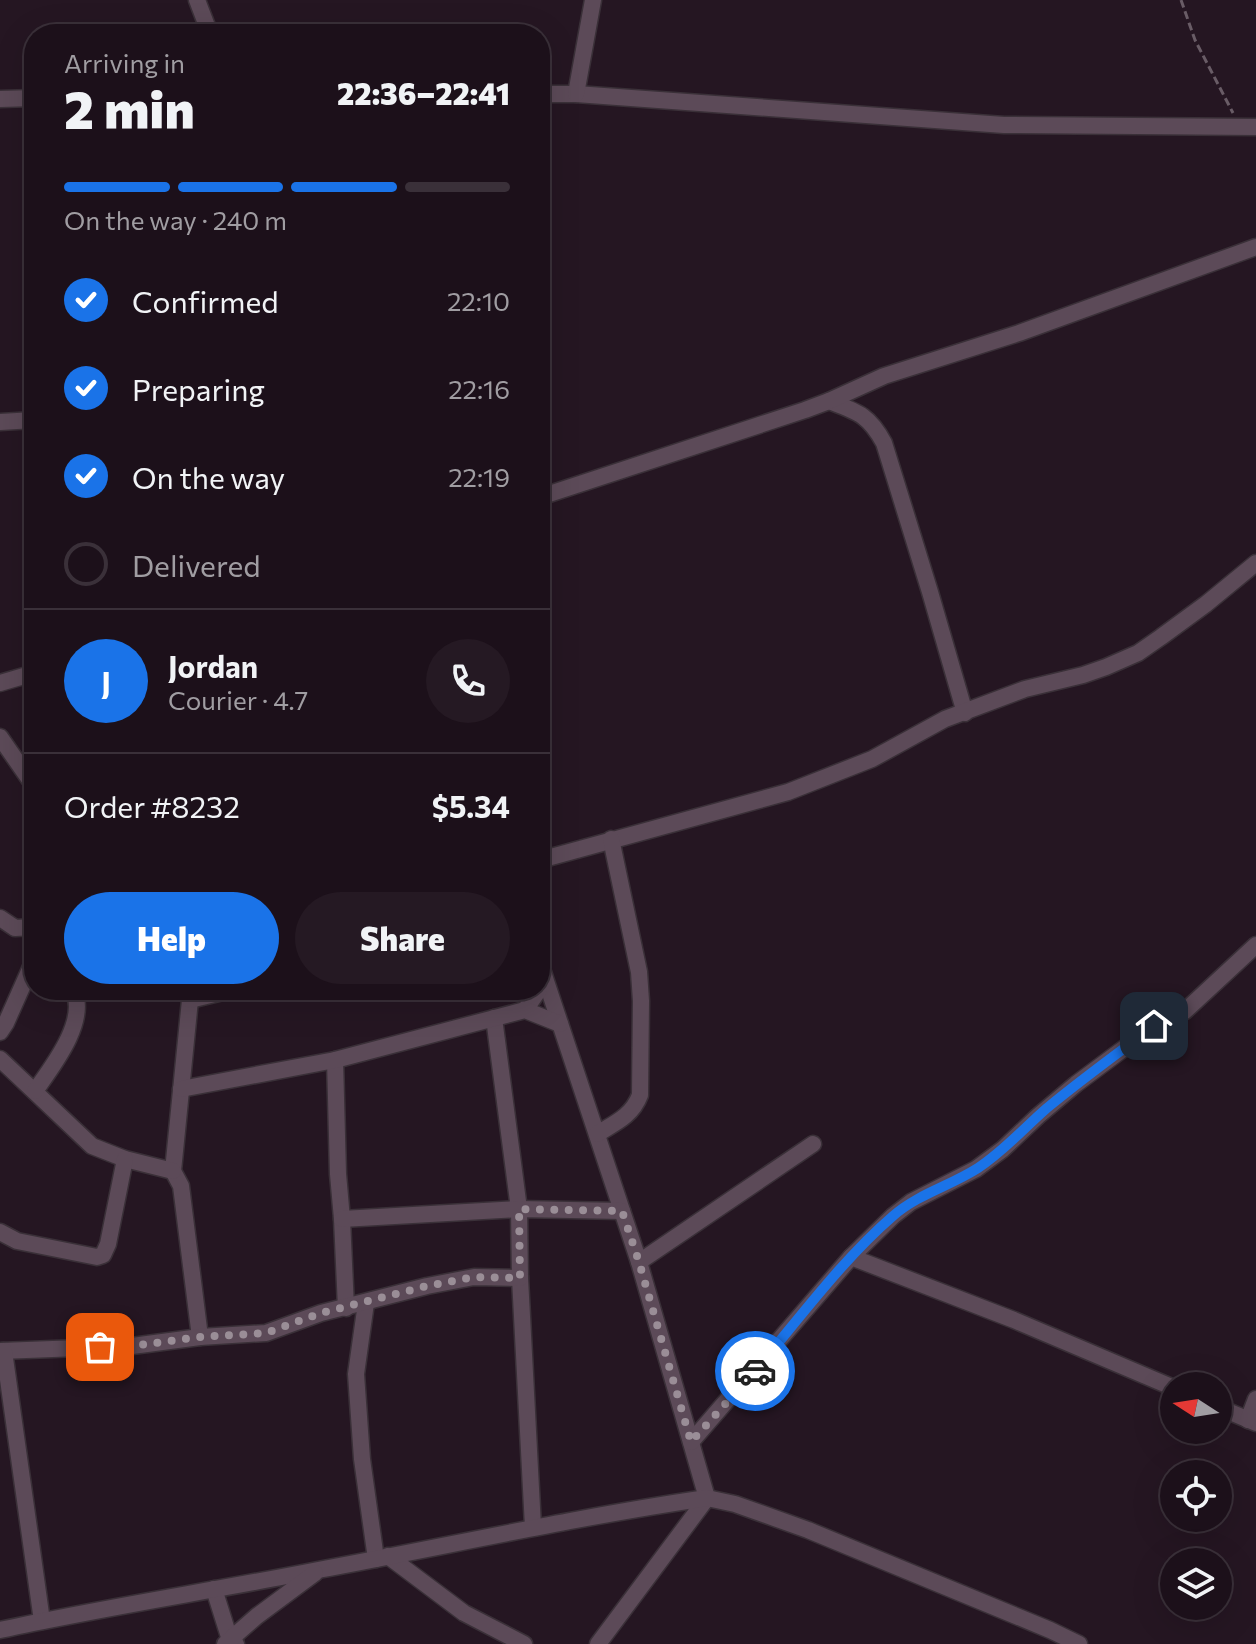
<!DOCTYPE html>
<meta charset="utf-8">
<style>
:root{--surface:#1c101a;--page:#251923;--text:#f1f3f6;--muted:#a09da2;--line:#3a3039;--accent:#1a73e8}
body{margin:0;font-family:Commissioner,sans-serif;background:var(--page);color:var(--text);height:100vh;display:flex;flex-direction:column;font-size:30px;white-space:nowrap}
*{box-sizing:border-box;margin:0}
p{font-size:26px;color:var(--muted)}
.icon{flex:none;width:44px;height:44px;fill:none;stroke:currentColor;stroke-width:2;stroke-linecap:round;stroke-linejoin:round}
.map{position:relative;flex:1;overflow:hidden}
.details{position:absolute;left:24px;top:24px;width:526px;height:976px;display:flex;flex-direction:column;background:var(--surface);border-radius:32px;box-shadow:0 8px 32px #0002,0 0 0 2px var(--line)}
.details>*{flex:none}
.needle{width:52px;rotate:282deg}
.fabs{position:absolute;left:1160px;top:1372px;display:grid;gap:16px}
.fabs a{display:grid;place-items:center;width:72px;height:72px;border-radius:50%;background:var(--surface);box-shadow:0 8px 32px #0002,0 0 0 2px var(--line);font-size:40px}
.pin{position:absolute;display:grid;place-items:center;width:68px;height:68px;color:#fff;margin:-34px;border-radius:16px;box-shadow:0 4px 12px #0006}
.courier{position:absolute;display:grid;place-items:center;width:80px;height:80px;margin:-40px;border:6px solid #1a73e8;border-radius:50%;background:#fff;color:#222;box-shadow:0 2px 10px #0007}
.head em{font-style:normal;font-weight:800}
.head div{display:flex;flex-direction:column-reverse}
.head{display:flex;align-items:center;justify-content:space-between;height:136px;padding:0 40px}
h1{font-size:52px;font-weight:800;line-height:60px}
.bar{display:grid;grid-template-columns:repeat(4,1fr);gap:12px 8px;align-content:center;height:96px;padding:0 40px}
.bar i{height:10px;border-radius:6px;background:var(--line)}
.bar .current{background:var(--accent)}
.bar p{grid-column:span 4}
.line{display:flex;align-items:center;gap:20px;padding:0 40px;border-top:2px solid var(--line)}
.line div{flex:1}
.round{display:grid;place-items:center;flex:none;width:84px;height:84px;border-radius:42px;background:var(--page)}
ol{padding:0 40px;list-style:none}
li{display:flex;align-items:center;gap:24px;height:88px}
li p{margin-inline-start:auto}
li .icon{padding:8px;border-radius:50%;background:var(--accent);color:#fff;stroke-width:4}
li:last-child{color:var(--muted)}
li i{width:44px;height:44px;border:4px solid var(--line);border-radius:50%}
.cta{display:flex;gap:16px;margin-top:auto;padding:16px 40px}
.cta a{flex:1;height:92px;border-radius:48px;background:var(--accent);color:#fff;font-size:32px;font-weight:800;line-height:92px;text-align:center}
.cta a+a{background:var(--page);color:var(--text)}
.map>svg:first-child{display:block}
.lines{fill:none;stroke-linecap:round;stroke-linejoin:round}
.minor-casing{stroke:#3a3038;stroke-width:19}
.path{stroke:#695c66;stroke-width:3;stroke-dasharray:8 4;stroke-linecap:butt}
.minor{stroke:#5c4a58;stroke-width:16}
.done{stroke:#9a8e97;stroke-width:8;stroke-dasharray:0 14.4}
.route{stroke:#1a73e8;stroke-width:10}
</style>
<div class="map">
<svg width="1256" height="1644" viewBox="0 0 1256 1644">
<rect width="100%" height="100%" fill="#251622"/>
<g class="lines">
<g class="minor-casing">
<g id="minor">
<polyline points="197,0 210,34"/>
<polyline points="540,94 576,94 1004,125 1256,127"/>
<polyline points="576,94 593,0"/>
<polyline points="0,99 34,98"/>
<path d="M829 401C858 412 869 415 884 443L930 592 965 713"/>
<polyline points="0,422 34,420"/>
<polyline points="540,497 805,410 829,401 884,376 1019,333 1256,247"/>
<polyline points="0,683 34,673"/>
<polyline points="0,737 34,786"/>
<polyline points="540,860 788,792 872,759 945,719 1025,689 1083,675 1106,667 1138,653 1161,637 1206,604 1256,563"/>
<polyline points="0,918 15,928 34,927"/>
<polyline points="540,963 639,1262 707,1498 598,1644"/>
<polyline points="191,990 173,1171 181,1186 200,1337"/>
<polyline points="190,1000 231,990"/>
<polyline points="525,1010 539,990"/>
<polyline points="494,1018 519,1209 520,1278 533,1527"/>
<polyline points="0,1032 6,1023 34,960"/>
<polyline points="0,1059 92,1146 125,1159 173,1171"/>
<polyline points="335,1060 338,1174 342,1219 346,1308"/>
<polyline points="181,1089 335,1060 525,1010 560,1024"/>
<path d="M35 1091C52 1067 89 1020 73 990"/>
<path d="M597 1134C615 1123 632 1116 640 1095L641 1001 639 972 611 839"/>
<polyline points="342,1219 519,1209 622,1211"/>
<polyline points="0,1232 17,1241 97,1257 103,1255 108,1244 125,1159"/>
<polyline points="851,1257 1014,1320 1174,1388"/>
<polyline points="639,1262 813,1144"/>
<polyline points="366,1303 356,1374 362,1459 376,1559"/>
<polyline points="0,1351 132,1346 200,1337 266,1333 321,1313 427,1286 474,1277 520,1278"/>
<polyline points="4,1351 42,1621"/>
<polyline points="1218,1407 1256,1423"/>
<polyline points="1248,1420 1256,1399"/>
<polyline points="691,1442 851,1257 893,1216 911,1202 976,1169 1003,1149 1038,1116 1076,1084 1154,1026 1185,1011 1256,945"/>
<polyline points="388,1556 464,1613 524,1644"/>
<polyline points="214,1589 230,1640 236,1644"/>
<path d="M0 1630C105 1607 212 1591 318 1570 448 1546 576 1517 707 1498L735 1504 808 1530 1050 1630 1079 1644"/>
<polyline points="225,1644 257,1616 315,1573"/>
</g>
</g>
<polyline class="path" points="1181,0 1195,40 1233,113"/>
<use href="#minor" class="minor"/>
</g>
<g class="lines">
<polyline class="done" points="100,1347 132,1346 200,1337 266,1333 321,1313 427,1286 474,1277 520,1278 519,1209 622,1211 639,1262 691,1442 755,1371"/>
<path class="route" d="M755 1371C798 1320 843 1259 893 1216 918 1194 950 1186 978 1168 1004 1151 1024 1128 1047 1108 1082 1079 1118 1053 1154 1026"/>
</g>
</svg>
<div class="fabs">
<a><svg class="needle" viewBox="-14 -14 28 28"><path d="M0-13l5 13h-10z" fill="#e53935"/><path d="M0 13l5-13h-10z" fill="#a09da2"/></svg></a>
<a><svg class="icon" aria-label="locate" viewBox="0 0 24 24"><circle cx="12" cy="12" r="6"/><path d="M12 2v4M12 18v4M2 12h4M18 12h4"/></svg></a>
<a><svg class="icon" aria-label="layers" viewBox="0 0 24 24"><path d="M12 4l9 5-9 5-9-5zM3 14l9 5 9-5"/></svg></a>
</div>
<div class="pin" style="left:100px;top:1347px;background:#ea580c"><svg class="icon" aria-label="bag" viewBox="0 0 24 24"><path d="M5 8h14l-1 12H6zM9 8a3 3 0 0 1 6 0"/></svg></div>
<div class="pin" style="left:1154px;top:1026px;background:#1f2937"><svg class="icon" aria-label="home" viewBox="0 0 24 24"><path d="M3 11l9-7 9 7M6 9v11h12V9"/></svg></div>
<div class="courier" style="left:755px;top:1371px"><svg class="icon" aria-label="car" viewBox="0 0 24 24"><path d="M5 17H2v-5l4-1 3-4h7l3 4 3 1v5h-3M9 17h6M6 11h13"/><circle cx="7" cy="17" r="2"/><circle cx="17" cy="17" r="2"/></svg></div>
<section class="details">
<div class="head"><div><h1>2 min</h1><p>Arriving in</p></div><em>22:36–22:41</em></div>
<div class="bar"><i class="current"></i><i class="current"></i><i class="current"></i><i></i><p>On the way · 240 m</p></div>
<ol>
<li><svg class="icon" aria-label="check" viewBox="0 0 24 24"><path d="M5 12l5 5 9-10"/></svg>Confirmed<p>22:10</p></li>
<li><svg class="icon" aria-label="check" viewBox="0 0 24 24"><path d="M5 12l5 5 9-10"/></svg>Preparing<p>22:16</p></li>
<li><svg class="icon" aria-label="check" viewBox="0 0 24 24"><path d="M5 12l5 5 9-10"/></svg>On the way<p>22:19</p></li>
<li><i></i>Delivered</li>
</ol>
<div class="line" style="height:144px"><b class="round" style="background:var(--accent);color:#fff">J</b><div><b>Jordan</b><p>Courier · 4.7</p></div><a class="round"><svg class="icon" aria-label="phone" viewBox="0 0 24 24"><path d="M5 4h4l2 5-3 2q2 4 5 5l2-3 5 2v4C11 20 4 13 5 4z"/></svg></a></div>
<div class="line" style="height:104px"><div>Order #8232</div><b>$5.34</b></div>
<div class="cta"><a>Help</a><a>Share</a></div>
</section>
</div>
